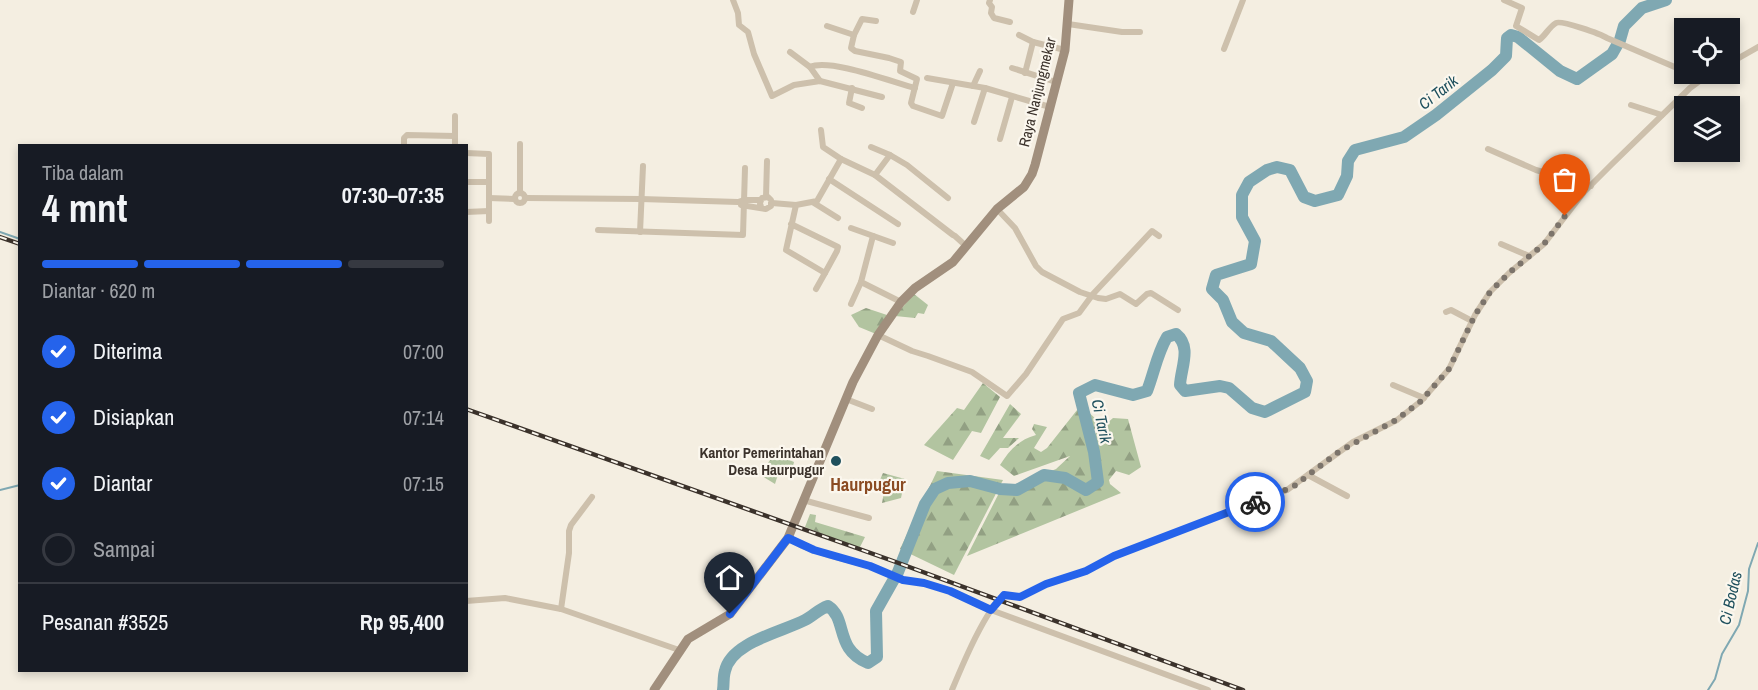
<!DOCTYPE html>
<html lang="id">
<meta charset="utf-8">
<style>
:root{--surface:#171b24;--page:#20242c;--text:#f1f3f6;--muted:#9ea1a6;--line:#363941;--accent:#2563eb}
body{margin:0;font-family:"Archivo Narrow",sans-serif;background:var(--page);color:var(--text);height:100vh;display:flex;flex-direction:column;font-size:22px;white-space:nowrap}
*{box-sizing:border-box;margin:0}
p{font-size:20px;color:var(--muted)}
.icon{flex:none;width:33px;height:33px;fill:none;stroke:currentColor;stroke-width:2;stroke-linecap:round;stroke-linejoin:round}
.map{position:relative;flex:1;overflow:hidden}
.drawer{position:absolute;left:18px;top:144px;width:450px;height:528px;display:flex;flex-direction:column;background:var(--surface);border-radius:0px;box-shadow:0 3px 9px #0003}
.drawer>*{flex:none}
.tools{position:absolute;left:1674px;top:18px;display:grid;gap:12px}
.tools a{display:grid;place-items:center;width:66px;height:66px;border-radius:0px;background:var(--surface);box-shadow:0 3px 9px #0003;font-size:30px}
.pin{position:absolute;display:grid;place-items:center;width:51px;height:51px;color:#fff;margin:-62px -26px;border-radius:50% 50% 50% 0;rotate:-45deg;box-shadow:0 0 6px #0007}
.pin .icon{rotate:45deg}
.courier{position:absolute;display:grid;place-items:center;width:60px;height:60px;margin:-30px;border:4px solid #2563eb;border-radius:50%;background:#fff;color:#222;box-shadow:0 2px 8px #0007}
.summary em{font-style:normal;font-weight:700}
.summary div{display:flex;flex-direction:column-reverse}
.summary{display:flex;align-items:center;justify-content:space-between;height:102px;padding:0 24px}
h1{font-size:39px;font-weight:700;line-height:45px}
.bar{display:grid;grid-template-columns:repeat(4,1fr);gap:9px 6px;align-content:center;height:72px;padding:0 24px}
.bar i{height:8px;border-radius:4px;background:var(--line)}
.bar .on{background:var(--accent)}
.bar p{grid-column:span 4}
.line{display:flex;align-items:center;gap:15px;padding:0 24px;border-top:2px solid var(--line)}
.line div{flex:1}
ol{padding:0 24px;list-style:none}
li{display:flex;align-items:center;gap:18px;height:66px}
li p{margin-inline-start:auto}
li .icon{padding:6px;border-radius:50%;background:var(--accent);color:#fff;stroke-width:4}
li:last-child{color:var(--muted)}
li i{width:33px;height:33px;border:3px solid var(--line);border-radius:50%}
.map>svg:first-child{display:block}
.forest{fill:url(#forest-firs)}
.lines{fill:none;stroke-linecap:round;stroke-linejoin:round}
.stream{stroke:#7fa8b2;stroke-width:2}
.river{stroke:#7fa8b2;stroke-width:12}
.minor{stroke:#cdc0ac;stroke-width:6}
.secondary{stroke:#a18f7d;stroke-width:9}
.rail-casing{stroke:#3b322b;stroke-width:4.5}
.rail{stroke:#fbf7ee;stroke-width:2;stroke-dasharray:7;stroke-linecap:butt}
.done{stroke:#7c746b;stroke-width:6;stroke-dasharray:0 10.8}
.route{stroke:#2563eb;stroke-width:8}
.poi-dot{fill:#1f505d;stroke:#fbf7ee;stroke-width:2}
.labels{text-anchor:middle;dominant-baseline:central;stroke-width:4.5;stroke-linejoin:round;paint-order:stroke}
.street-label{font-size:15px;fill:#3b322b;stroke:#fbf7ee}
.poi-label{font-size:15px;font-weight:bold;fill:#3b322b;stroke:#fbf7ee;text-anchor:end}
.water-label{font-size:16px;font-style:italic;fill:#1f505d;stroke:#fbf7ee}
.quarter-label{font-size:18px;font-weight:bold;fill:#8b4b22;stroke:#fbf7ee}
</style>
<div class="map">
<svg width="1758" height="690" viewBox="0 0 1758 690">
<defs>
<pattern id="forest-firs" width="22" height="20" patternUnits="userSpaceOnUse" patternTransform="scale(1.5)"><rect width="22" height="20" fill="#b2c4a0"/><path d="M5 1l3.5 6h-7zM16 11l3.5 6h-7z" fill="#92a083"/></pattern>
</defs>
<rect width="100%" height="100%" fill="#f4eee1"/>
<g class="forest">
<polygon points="914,294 928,305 924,314 918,313 915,318 895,316"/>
<polygon points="866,308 887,315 876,334 859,327 851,315"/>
<polygon points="983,383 1000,397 981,433 972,431 953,460 924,445 957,408 964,410"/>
<polygon points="1010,404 1021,414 1003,438 1019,438 1008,448 1000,448 989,460 980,456"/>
<path d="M1081 405 1099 422 1087 441 1113 418 1128 419 1141 467 1129 475 1116 471 1109 480 1110 484 1121 493 967 556 999 493 1056 469 1070 456 1014 476 1000 465C1009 451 1018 440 1036 435L1032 429 1034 424 1047 427 1034 448 1041 452 1047 448Z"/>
<polygon points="775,454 794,462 792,471 780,468 775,484 759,474"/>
<polygon points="937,471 1003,480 954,575 900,549"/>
<polygon points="883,473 905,479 901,498 882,503 885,487 878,484"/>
<polygon points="810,514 816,515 815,522 865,537 859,549 805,527"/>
</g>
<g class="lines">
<g class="stream">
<polyline points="0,232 20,239"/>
<polyline points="0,490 20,485"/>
<polyline points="1708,690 1715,679 1722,654 1739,625 1748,591 1749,569 1758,543"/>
</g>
<path class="river" d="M723 690C724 684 723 677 725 671 731 642 782 632 805 620 813 616 819 609 828 606 848 619 834 649 868 663L877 657 876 611 898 572 925 504 935 489 948 483 970 481 1000 489 1017 490 1044 475 1065 478 1086 490 1098 482 1094 452 1079 393 1095 385 1133 395 1147 391C1154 373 1157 354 1167 337L1176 334C1192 347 1181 367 1180 385L1185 391 1220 386 1229 388 1252 408 1265 412 1305 392 1307 381 1300 368 1271 341 1244 333 1232 322 1223 300 1212 289 1216 275 1251 264 1255 241 1242 217V195L1249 182 1267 170 1277 167 1290 170 1304 197 1315 201 1338 195 1347 176 1348 161 1355 150 1404 137 1436 115 1492 70 1506 56 1507 38 1511 35 1518 37 1560 71 1577 79 1612 54 1620 40 1624 26 1642 8 1666 0"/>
<g class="minor">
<polyline points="733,0 738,13 739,25 748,32 754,54 772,96 794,85 820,81 882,97"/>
<polyline points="990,0 989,3 992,7 991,13 994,18 1010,22"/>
<path d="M1504 0 1522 8 1516 26 1539 40C1545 36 1549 27 1556 23 1561 20 1601 34 1607 38L1684 71"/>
<polyline points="913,12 917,0"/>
<polyline points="876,21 862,19 854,35 851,48 855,51 889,58 901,62 900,71 917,79 911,103 913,106 942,116 953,83"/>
<polyline points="1068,24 1122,32 1140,32"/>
<polyline points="827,26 854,35"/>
<polyline points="1019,35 1033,42 1065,50"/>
<polyline points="1224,49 1243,0"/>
<polyline points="790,52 810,67 820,81"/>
<polyline points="1730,63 1758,47"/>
<path d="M810 67C830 58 892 82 915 88"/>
<polyline points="1012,68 1056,82"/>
<polyline points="1025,73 1033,42"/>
<polyline points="1690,74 1701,79"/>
<polyline points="927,78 985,88 1050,107"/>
<polyline points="973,86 980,71"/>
<polyline points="852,88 849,103 862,108"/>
<polyline points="1631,105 1662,115"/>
<polyline points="455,116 455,146"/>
<polyline points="974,122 985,88"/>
<polyline points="821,130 823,147 841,159"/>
<polyline points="1000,139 1012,97"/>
<polyline points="520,144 520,193"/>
<polyline points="404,146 404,138 407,135 455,136"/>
<polyline points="871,147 890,155 875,175"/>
<polyline points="1488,149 1536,170 1591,186"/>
<polyline points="466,153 489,154 489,221"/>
<polyline points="890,155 907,165 948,198"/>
<polyline points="829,179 898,224"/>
<polyline points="466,182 489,182"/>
<circle cx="520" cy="198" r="5"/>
<polyline points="766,197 767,161"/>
<polyline points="489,198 515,199"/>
<polyline points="526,198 641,199 738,202 744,200 760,200"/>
<polyline points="772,203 796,205"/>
<polyline points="814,203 838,218"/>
<polyline points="741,205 766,209 771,206 771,200 768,197 762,198 760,203 761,207"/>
<polyline points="997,209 1015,228 1036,266 1042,272 1080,292 1098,298 1106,299 1120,294 1136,304 1147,294 1151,293 1178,310"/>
<polyline points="466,212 489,211"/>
<polyline points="791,224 838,247 837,251 825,273 786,250 796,205 817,201 841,159 875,175 953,235"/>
<polyline points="851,228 893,243"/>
<polyline points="598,230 743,235 745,168"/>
<polyline points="640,232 643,166"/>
<polyline points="873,236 861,282 901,302"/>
<polyline points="955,236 966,246"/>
<polyline points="1501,244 1529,256"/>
<polyline points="816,289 825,273"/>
<polyline points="851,304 861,282"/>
<polyline points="1446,312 1451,310 1472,321"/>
<polyline points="878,335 912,351 928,356 972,372 1007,396 1026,374 1063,319 1079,313 1093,294 1152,231 1159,236"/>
<polyline points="1393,385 1424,398"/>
<polyline points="846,399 872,409"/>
<polyline points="1308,475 1347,496"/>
<polyline points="803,500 869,518"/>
<polyline points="788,538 802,546 828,555 870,566 903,580 924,583 950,591 991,610 1208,690"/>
<polyline points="466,601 505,598 561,609 679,650"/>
<polyline points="561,609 569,553 569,531 571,525 592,497"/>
<path d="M952 690C962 666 985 610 1004 595L1020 597 1046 584 1086 571 1114 556 1287 490 1353 442 1397 420 1421 401 1449 369 1475 315 1490 292 1509 273 1544 244 1584 192 1612 164 1690 88 1709 74"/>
</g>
<polyline class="secondary" points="654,690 688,639 730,614 788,538 853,382 878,335 901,302 915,288 953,262 997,209 1024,187 1032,174 1035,165 1065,50 1069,0"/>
<g class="rail-casing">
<g id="rail">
<polyline points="0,237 20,244"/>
<polyline points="466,409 893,561 1243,690"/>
</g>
</g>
<use href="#rail" class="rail"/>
</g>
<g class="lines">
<polyline class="done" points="1255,502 1293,487 1337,453 1396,420 1421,401 1449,369 1475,315 1490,292 1509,273 1544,244 1565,216"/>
<polyline class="route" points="730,614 788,538 814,550 870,566 903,580 924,583 950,591 991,610 1004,595 1020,597 1046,584 1086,571 1114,556 1255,502"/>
</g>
<circle class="poi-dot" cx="836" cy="461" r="6"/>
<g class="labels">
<g class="street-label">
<text transform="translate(1037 92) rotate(-76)">Raya Nanjungmekar</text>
</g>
<g class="poi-label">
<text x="824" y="452">Kantor Pemerintahan<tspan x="824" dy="17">Desa Haurpugur</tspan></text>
</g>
<g class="water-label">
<text transform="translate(1438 92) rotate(-38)">Ci Tarik</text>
<text transform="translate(1102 421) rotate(78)">Ci Tarik</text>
<text transform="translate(1730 598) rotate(-77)">Ci Bodas</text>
</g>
<g class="quarter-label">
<text x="868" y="484">Haurpugur</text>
</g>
</g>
</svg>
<div class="tools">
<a><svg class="icon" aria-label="locate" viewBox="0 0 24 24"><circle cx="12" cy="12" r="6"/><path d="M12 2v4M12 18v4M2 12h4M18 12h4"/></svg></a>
<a><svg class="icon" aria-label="layers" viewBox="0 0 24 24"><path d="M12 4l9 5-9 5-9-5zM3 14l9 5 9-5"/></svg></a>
</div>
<div class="pin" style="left:1565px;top:216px;background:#ea580c"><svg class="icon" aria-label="bag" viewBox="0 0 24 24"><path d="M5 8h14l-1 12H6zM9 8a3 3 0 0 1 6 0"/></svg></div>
<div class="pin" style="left:730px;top:614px;background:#1f2937"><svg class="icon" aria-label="home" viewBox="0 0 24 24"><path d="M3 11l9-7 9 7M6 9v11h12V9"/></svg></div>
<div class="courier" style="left:1255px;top:502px"><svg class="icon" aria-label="bike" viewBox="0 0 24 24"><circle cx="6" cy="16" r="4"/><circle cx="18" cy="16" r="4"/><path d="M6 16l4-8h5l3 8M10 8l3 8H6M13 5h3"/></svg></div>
<section class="drawer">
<div class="summary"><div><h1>4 mnt</h1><p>Tiba dalam</p></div><em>07:30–07:35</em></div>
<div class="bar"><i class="on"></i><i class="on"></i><i class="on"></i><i></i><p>Diantar · 620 m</p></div>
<ol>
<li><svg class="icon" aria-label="check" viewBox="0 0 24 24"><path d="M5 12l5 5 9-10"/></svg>Diterima<p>07:00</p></li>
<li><svg class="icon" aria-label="check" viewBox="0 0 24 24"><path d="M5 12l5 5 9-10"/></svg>Disiapkan<p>07:14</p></li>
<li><svg class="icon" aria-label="check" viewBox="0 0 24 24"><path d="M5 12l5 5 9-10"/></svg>Diantar<p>07:15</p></li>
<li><i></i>Sampai</li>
</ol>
<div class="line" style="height:78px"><div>Pesanan #3525</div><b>Rp 95,400</b></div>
</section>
</div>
